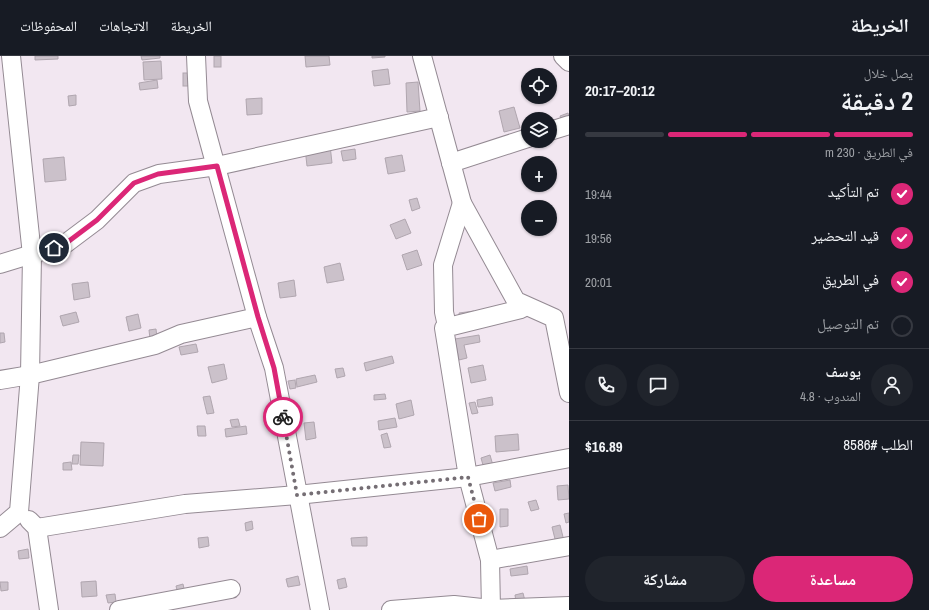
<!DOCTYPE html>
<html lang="ar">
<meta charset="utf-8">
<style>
:root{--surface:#171b24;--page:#20242c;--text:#f1f3f6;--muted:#9ea1a6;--line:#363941;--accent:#db2777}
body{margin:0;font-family:"Archivo Narrow","Noto Naskh Arabic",sans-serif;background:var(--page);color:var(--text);direction:rtl;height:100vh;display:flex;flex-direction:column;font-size:15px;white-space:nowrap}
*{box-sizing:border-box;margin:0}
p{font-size:13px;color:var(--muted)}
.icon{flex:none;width:22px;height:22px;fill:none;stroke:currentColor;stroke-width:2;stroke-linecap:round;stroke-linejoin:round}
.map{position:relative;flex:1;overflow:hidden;direction:ltr}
.sheet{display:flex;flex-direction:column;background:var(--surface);width:360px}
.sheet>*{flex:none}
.tools{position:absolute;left:521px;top:12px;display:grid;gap:8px}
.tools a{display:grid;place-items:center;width:36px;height:36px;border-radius:50%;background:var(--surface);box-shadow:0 1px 3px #0004;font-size:20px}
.pin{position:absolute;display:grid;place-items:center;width:34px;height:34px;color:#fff;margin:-17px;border:2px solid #fff;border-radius:50%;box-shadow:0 1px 4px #0007}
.courier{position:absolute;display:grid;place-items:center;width:40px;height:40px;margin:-20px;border:3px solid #db2777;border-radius:50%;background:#fff;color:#222;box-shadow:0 1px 5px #0007}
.overview em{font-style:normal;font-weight:700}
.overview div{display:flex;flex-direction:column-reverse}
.overview{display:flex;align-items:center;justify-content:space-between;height:68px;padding:0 16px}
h1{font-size:26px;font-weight:700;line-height:30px}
.bar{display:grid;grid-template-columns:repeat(4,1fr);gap:6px 4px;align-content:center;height:48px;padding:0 16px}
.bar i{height:5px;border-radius:3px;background:var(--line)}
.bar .on{background:var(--accent)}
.bar p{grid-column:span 4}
.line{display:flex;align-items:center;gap:10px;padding:0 16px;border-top:1px solid var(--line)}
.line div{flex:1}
.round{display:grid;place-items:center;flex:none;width:42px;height:42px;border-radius:21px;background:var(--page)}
ol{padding:0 16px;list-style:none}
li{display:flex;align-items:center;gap:12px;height:44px}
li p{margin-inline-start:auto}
li .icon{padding:4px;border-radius:50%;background:var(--accent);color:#fff;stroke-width:4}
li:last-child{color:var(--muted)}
li i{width:22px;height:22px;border:2px solid var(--line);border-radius:50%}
.primary-button{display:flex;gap:8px;margin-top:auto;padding:8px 16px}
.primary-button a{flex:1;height:46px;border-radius:24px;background:var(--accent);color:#fff;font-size:16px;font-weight:700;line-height:46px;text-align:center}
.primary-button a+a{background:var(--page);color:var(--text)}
header{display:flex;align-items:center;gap:24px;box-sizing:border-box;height:56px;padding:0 20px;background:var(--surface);border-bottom:1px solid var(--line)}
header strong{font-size:19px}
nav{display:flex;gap:22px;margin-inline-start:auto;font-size:14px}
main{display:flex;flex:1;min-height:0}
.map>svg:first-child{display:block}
.building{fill:#cbc1ca;stroke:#b0a6af}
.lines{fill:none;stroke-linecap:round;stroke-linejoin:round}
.minor-casing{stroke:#948a93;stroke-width:20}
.minor{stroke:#fff;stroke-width:18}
.done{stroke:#756e74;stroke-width:4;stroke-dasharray:0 7.2}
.route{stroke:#db2777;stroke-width:5}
</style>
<header>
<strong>الخريطة</strong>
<nav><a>الخريطة</a><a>الاتجاهات</a><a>المحفوظات</a></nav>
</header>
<main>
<section class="sheet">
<div class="overview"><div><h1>2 دقيقة</h1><p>يصل خلال</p></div><em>20:12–20:17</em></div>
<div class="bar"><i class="on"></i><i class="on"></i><i class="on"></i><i></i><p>في الطريق · 230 m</p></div>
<ol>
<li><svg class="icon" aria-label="check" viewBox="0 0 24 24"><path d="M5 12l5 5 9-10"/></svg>تم التأكيد<p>19:44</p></li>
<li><svg class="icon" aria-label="check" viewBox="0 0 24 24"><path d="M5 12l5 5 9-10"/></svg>قيد التحضير<p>19:56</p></li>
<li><svg class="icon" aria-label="check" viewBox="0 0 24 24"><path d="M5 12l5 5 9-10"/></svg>في الطريق<p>20:01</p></li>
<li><i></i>تم التوصيل</li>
</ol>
<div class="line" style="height:72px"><a class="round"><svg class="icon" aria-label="person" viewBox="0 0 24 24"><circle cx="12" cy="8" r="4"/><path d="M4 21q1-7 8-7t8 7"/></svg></a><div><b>يوسف</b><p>المندوب · 4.8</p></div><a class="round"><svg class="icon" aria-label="chat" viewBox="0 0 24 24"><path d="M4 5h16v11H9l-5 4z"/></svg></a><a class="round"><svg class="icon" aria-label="phone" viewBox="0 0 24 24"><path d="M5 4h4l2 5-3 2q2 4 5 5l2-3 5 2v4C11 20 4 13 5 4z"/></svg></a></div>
<div class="line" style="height:52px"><div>الطلب #8586</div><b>$16.89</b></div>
<div class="primary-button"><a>مساعدة</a><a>مشاركة</a></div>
</section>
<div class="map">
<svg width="569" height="554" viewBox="0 0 569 554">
<rect width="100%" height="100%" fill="#f2e7f1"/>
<g class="building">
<polygon points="35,0 58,0 58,3 35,4"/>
<polygon points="141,0 160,0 160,2 142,4"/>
<rect x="214" y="0" width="7" height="11"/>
<polygon points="305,0 329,0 330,9 306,11"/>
<polygon points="372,0 385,0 385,1 372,2"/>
<polygon points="161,5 162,23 144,24 143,6"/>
<polygon points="388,13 390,28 374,30 372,15"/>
<rect x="183" y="17" width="7" height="13"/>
<polygon points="157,24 158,32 140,34 139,27"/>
<polygon points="418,26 420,55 407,56 406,27"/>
<polygon points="76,39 76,49 69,50 68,40"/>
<polygon points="262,42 262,58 247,59 246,43"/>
<polygon points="514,51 520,72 504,76 499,55"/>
<polygon points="568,57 569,61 563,70 560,60"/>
<polygon points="330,89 332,107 307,110 305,92"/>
<polygon points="355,93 356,103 343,105 341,95"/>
<polygon points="402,99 405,115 388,118 385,102"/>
<polygon points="64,101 66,124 45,126 43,103"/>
<polygon points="417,142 420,152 412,155 409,144"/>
<polygon points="548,147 548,151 533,151 533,148"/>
<polygon points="405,163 411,177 396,183 390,169"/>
<polygon points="417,194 422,209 407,214 402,199"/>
<polygon points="340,207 344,224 327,227 324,211"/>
<polygon points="294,224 296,240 280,242 278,227"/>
<polygon points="88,226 90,241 74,244 72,228"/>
<polygon points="474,255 475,263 460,265 459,257"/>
<polygon points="76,256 79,266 63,270 60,260"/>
<polygon points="138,258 141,272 129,275 126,261"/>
<polygon points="156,273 157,282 150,283 149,274"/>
<polygon points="0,277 4,277 5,286 0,287"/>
<polygon points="479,279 480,286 464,289 467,302 459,304 455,283"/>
<polygon points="196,288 198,296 181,299 179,291"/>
<polygon points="392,300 394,307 366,315 364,307"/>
<polygon points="224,308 227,323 212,327 208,311"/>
<polygon points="483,309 486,324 471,327 468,312"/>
<polygon points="343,312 345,320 337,322 335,313"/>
<polygon points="315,319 317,326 297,331 296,323"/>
<polygon points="295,324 296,332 290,333 288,325"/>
<polygon points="385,338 386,343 374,344 374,339"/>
<polygon points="210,340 214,357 207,358 203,341"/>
<polygon points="492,341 493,349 478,351 477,344"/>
<polygon points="411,344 414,359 399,363 396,348"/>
<polygon points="475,346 478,357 472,358 469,347"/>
<polygon points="395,362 397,371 379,374 378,365"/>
<polygon points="238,363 240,370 232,371 230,364"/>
<polygon points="314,366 316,382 306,384 304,367"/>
<polygon points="197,370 205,370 206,380 198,380"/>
<polygon points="246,370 247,378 226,381 225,373"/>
<polygon points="387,377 391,391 384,392 381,379"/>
<polygon points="518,378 519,394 496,396 495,380"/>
<polygon points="81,386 104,387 103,410 80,409"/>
<polygon points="73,399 79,399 78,408 72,408"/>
<polygon points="490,399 494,413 485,416 481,402"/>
<polygon points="71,406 72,414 63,414 63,407"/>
<polygon points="510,424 511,431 495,435 493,427"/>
<polygon points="568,429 569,443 558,444 557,430"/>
<polygon points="536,444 539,453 531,455 528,446"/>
<polygon points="500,453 508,453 508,470 500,471"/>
<polygon points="569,457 569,466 566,467 564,458"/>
<polygon points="252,465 253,473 246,475 245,467"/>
<polygon points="560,469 565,489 557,491 552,471"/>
<polygon points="208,481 209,490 199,492 198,482"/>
<polygon points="367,481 367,490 352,490 351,482"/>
<polygon points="28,493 29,502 19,503 18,495"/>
<polygon points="527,510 528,518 511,520 510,513"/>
<polygon points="298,520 300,529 288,531 286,523"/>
<polygon points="345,522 347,531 339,533 337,524"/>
<polygon points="96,525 97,540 82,541 81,526"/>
<polygon points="0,526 8,526 8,534 1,535"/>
<polygon points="183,528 185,537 178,538 176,530"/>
<polygon points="523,537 525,545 516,546 515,539"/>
<polygon points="115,538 116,546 108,547 106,539"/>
</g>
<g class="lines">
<g class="minor-casing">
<g id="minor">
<polyline points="196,0 198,45 257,261 274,312 320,554"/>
<polyline points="422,0 462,147 516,245 554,262 569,337"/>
<polyline points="563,0 569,6"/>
<polyline points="550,75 569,69"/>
<polyline points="451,107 528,82"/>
<polyline points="0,208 65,188 97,164 134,127 159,118 217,110 439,61"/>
<polyline points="447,270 444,256 443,209 462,147"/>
<polyline points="0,324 30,319 155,289 181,278 257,261"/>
<polyline points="29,464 37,472 49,554"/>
<polyline points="0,472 19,456 30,319 32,199 11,0"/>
<polyline points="37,472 185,448 297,439 468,421 569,402"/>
<polyline points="490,504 569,490"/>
<polyline points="491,553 490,504 468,421 444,272 521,253 516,245"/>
<polyline points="119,554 231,533"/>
<polyline points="391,554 454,549 491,553 569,550"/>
</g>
</g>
<use href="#minor" class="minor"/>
</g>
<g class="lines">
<polyline class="done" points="283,361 297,439 468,421 479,463"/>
<polyline class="route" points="54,192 65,188 97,164 134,127 158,118 217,110 258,261 274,312 283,361"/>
</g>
</svg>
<div class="tools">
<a><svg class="icon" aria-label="locate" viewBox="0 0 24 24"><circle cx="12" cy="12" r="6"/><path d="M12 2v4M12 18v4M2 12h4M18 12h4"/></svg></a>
<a><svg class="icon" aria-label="layers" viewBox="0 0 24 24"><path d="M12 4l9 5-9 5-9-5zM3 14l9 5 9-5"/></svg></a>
<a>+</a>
<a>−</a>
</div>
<div class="pin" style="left:479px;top:463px;background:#ea580c"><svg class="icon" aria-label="bag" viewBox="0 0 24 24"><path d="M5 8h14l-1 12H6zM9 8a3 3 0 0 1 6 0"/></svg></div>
<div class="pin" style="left:54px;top:192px;background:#1f2937"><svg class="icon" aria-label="home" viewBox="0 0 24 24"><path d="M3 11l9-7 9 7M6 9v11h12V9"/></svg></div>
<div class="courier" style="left:283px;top:361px"><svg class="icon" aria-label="bike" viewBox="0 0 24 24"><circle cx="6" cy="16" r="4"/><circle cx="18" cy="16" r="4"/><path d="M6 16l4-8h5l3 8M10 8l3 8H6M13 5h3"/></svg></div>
</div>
</main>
